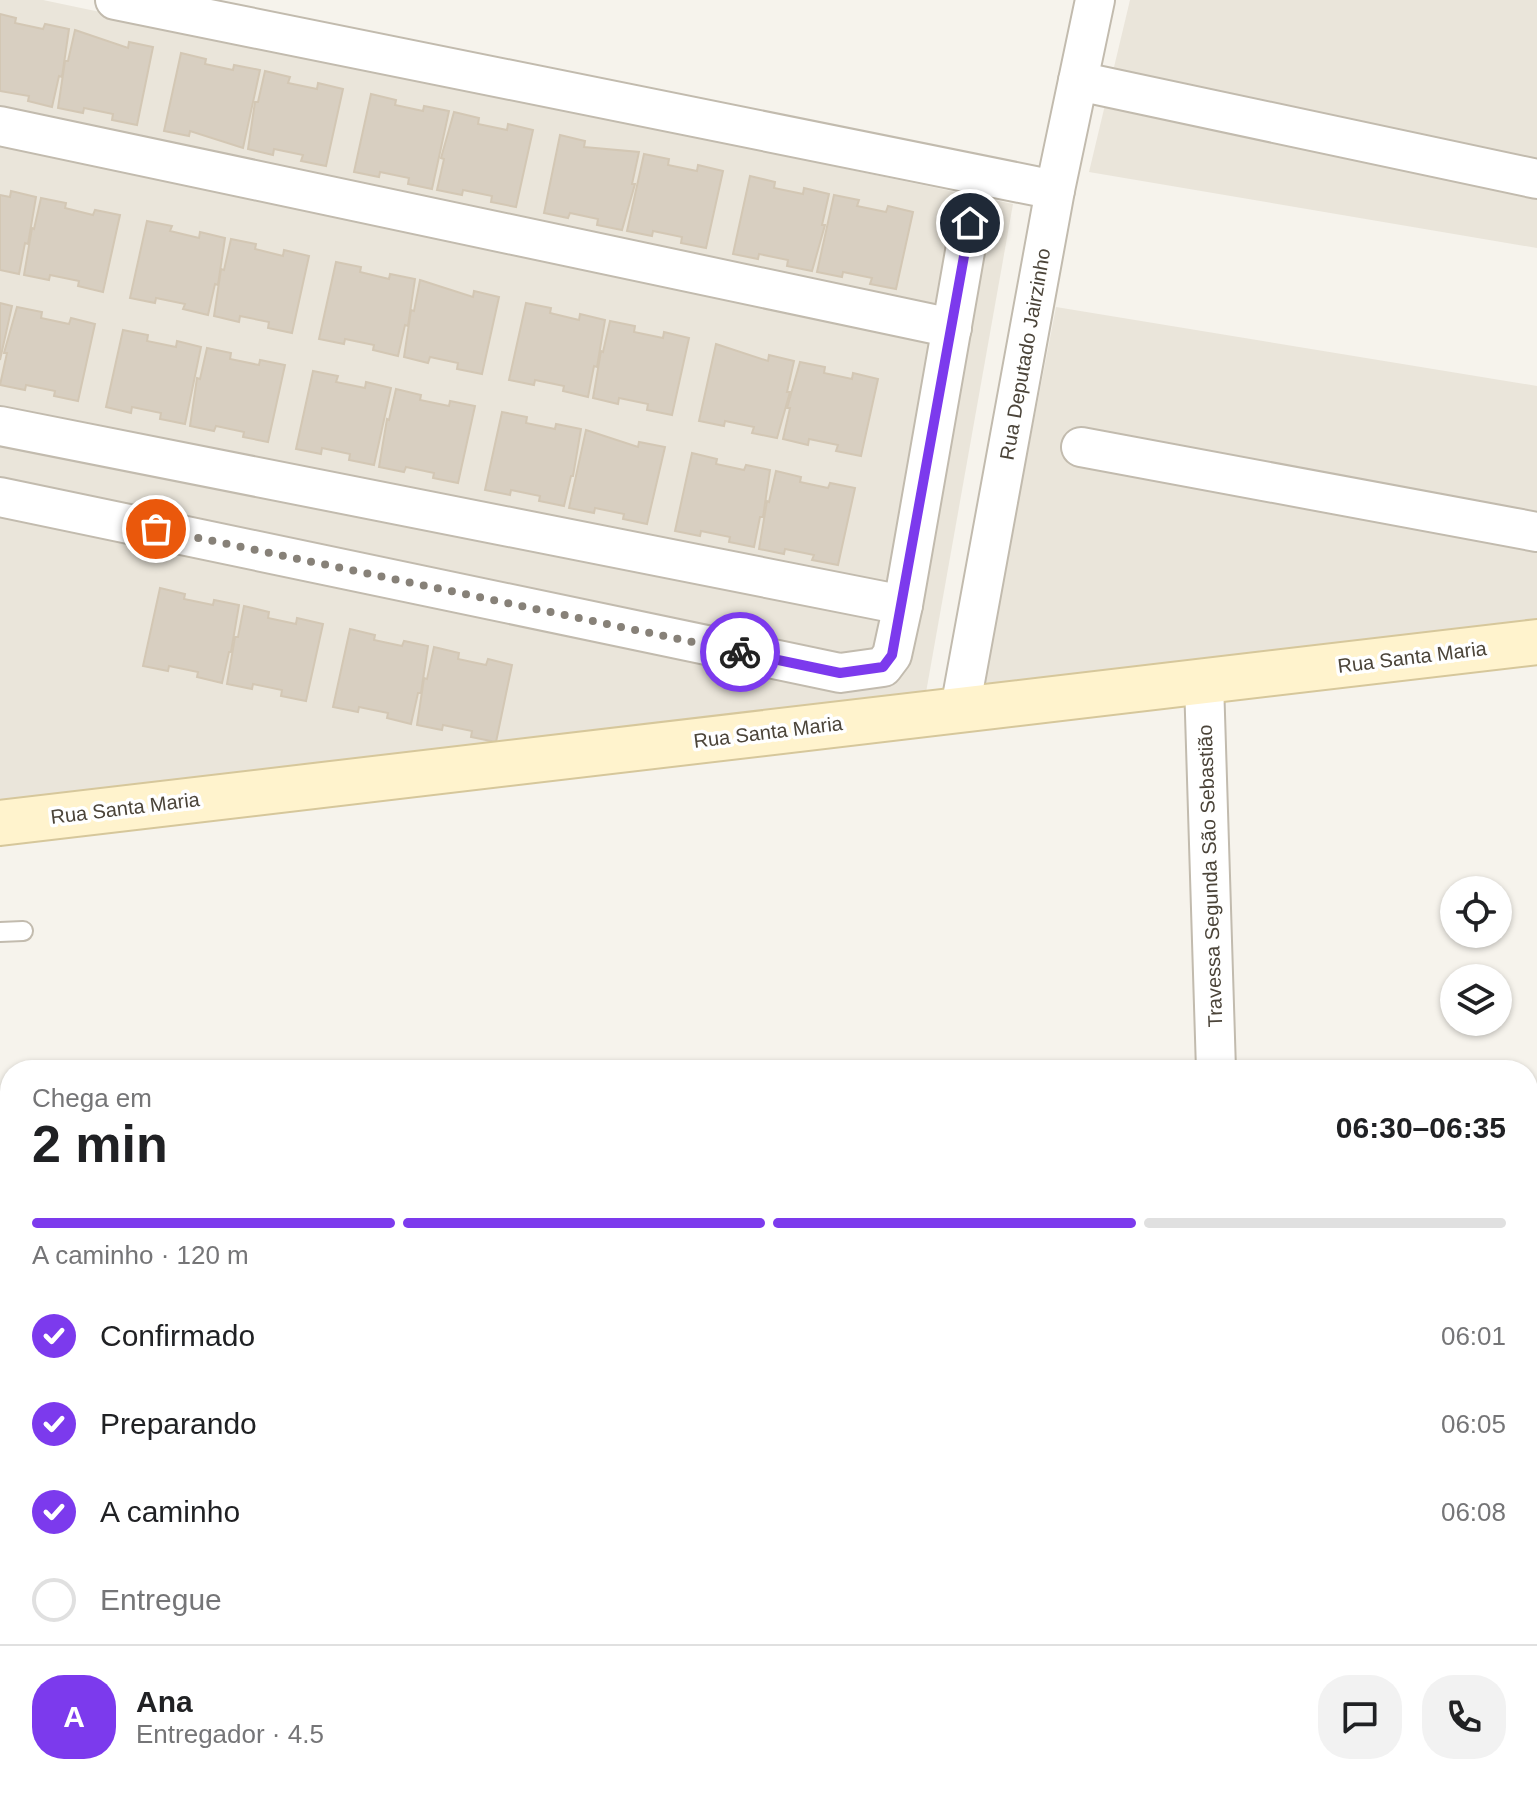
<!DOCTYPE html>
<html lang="pt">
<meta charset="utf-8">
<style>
:root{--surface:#fff;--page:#f2f2f2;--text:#202124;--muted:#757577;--line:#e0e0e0;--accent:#7c3aed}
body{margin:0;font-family:Helvetica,sans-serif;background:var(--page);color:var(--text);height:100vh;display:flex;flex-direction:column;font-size:30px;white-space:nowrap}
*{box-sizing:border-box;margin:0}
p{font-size:26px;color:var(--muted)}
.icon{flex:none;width:44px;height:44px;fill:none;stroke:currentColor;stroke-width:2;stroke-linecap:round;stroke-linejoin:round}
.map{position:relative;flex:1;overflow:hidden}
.details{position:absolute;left:0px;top:1060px;width:1538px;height:744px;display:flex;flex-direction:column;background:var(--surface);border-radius:32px 32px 0 0;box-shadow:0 2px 6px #0004}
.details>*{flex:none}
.buttons{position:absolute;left:1440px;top:876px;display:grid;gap:16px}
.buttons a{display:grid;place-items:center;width:72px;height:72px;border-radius:50%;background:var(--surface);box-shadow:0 2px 6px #0004;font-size:40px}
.pin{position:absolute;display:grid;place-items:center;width:68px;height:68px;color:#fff;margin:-34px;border:4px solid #fff;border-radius:50%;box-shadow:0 2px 8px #0007}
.courier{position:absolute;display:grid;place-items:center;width:80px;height:80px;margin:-40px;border:6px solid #7c3aed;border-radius:50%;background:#fff;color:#222;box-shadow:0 2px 10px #0007}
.head em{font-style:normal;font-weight:800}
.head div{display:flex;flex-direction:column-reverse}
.head{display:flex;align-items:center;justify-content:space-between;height:136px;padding:0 32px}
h1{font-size:52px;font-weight:800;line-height:60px}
.bar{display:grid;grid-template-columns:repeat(4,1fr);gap:12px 8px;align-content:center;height:96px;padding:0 32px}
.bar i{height:10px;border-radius:6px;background:var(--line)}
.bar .on{background:var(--accent)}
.bar p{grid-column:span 4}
.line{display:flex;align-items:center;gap:20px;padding:0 32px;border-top:2px solid var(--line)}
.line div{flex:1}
.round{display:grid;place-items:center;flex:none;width:84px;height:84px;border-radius:32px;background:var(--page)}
ol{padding:0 32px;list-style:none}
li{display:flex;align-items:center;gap:24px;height:88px}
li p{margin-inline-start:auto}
li .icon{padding:8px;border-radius:50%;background:var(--accent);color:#fff;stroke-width:4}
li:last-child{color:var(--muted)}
li i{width:44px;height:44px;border:4px solid var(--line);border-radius:50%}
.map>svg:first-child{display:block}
.residential{fill:#eae5da}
.building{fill:#d8cfc1;stroke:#d3c7b4;stroke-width:2}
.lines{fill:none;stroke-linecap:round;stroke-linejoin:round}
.lane-casing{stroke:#c2bbae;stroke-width:22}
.street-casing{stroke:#c2bbae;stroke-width:42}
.secondary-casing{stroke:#d6c79b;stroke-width:48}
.lane{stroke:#fff;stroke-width:18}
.street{stroke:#fff;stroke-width:38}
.secondary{stroke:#fff3cd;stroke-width:44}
.done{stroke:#878178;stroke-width:8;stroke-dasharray:0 14.4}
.route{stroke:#7c3aed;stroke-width:10}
.labels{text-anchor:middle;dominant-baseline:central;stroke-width:7;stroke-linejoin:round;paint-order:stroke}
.street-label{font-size:20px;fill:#4b4439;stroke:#fff}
</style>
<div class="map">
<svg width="1537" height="1804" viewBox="0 0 1537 1804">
<rect width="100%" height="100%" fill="#f6f3ec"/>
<g class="residential">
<polygon points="0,0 43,0 1013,204 925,698 0,801"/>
<polygon points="1130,0 1537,0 1537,248 1089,172"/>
<polygon points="1056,307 1537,386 1537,620 983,684"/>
</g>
<g class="building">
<polygon points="0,14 16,18 15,23 43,29 45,24 69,29 62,77 59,76 52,107 28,101 29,96 0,91"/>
<polygon points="75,30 128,48 129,42 153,47 137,125 112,120 113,114 84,108 83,113 58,108 65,61 68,61"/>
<polygon points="181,53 206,59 205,64 233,70 234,65 260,70 243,148 190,131 189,136 164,131"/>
<polygon points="265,71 290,77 288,83 317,89 318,83 343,89 326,166 301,161 303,155 274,149 273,155 248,149 255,102 258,102"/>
<polygon points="371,94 396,100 395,105 423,111 424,106 449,111 432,189 408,184 409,178 380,172 379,177 354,172"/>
<polygon points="454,112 479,118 478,124 507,130 508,124 533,130 516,207 491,202 492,196 463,190 462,195 437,190 444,159 441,158"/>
<polygon points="560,135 585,141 584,147 639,152 632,184 635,184 622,230 597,225 598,219 570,213 568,218 544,213"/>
<polygon points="644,154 669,159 668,165 697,171 698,165 723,171 706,248 681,243 682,237 653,231 652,236 627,231"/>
<polygon points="750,176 775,182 774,188 803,194 804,188 829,194 822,225 825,225 812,271 787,266 788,260 759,254 758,259 733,254"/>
<polygon points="11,191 36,197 28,244 25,243 19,274 0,270 0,195 10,197"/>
<polygon points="834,195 859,200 857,206 886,212 888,206 913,212 896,289 870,284 872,278 843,272 842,277 817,272"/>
<polygon points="41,198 66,203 65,208 93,215 95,210 120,215 103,292 78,286 79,281 50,275 49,280 24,275 32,228 34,229"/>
<polygon points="147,221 172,226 170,231 199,238 200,232 225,238 218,285 215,284 208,315 183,309 185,304 156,298 155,303 130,298"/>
<polygon points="231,239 256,244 255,249 283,256 284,250 309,256 292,333 268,328 269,322 240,316 239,322 214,316 221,269 224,270"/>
<polygon points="336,262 361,267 360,272 389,279 390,274 415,279 408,326 405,325 398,356 373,350 374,345 345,339 344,344 319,339"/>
<polygon points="420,280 473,297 474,291 499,297 482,374 457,369 458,363 430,357 428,363 404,357 411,310 414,311"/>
<polygon points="0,303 12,306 0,360"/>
<polygon points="526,303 551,308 550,313 579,320 580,314 605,320 597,367 594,366 588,397 563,391 564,386 535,380 534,385 509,380"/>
<polygon points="17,307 42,312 41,318 69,324 71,318 95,324 78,401 54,396 55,391 26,385 25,390 0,385 7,353 4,353"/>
<polygon points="610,321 635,326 634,332 663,338 664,332 689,338 672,415 647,410 648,404 619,398 618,404 593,398 601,351 603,352"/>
<polygon points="123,330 148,335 147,341 176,347 177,341 201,347 185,424 160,419 161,413 132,407 131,413 106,407"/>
<polygon points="716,344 768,361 769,355 794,361 787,392 790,392 777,438 752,433 754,427 725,421 724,426 699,421"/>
<polygon points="207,348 231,353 230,359 259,365 260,360 285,365 268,442 243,437 244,432 216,426 214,431 190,426 197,378 200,379"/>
<polygon points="800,362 825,367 824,373 852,379 853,373 878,379 861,456 836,451 838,445 809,439 808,445 783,439 790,408 787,408"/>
<polygon points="313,371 338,376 336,382 365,388 366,382 391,388 374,465 349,460 350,454 322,448 321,454 296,449"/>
<polygon points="396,389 421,395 420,400 449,406 450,401 475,406 458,483 433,478 434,473 406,467 404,472 379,467 387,419 389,420"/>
<polygon points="502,412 527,417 526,423 555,429 556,424 581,429 573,476 571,476 564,506 539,501 540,496 511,490 510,495 485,490"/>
<polygon points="586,430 638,447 639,442 665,447 647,524 623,519 624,514 595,508 594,513 569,508"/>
<polygon points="692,453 717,459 716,464 744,470 746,465 770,470 763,517 760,517 754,547 729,542 730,537 701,531 700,536 675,531"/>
<polygon points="776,471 801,477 800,482 828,488 830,483 855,488 838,565 812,560 814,555 785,549 784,554 759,549 767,501 769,502"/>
<polygon points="160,588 185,594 184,599 213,605 214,600 239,605 231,652 229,652 222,683 197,677 198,672 169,666 168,671 143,666"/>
<polygon points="244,606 269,612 268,618 296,624 297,618 323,624 306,701 281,696 282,690 253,684 252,689 227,684 235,637 238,637"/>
<polygon points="350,629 375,635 374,640 402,646 404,641 428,646 421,693 418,693 411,724 387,718 388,713 359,707 358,712 333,707"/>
<polygon points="434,647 459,653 458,659 486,665 488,659 512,665 496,742 471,737 472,731 443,725 442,730 417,725 424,678 427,679"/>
</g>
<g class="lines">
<g class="lane-casing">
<polyline id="lane" points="0,932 23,931"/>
</g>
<g class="street-casing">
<g id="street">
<polyline points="115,0 1055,190"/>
<polyline points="1078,81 1537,179"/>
<polyline points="0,126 952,328"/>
<polyline points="0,426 903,605"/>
<polyline points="1081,447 1537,532"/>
<polyline points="0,497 840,673 883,667 892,655 903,605 970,223"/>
<polyline points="1204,682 1216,1070"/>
<polyline points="960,709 1055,190 1095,0"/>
<polyline points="0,1132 10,1146"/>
<polyline points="1528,1236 1537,1234"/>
<polyline points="0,1697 10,1694"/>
<polyline points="648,1794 667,1804"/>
<polyline points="1227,1794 1227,1804"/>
</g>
</g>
<g class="secondary-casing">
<polyline id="secondary" points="0,823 1537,642"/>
</g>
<use href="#lane" class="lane"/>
<use href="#street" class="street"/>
<use href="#secondary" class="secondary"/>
</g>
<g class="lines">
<polyline class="done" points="156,529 740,652"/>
<polyline class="route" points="740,652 840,673 883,667 892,655 970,223"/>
</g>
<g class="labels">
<g class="street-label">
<text transform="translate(1025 354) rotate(-80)">Rua Deputado Jairzinho</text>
<text transform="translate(1412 657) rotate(-7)">Rua Santa Maria</text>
<text transform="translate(768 732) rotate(-7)">Rua Santa Maria</text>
<text transform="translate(125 808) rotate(-7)">Rua Santa Maria</text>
<text transform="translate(1210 876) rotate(-92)">Travessa Segunda São Sebastião</text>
</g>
</g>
</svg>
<div class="buttons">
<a><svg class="icon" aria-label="locate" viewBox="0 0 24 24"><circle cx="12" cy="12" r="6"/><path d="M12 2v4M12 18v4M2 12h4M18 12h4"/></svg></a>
<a><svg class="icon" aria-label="layers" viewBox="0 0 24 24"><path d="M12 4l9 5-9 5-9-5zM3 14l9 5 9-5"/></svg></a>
</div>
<div class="pin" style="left:156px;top:529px;background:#ea580c"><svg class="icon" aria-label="bag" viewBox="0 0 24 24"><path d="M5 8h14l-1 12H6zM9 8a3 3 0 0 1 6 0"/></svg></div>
<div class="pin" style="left:970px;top:223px;background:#1f2937"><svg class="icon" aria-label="home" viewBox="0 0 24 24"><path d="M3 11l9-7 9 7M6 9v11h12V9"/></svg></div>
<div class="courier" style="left:740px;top:652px"><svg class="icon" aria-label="bike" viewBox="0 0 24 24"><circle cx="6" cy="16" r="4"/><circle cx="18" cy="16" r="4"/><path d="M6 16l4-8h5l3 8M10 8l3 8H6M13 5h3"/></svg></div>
<section class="details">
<div class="head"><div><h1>2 min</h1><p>Chega em</p></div><em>06:30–06:35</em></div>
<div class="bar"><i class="on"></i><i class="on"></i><i class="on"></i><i></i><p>A caminho · 120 m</p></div>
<ol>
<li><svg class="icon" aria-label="check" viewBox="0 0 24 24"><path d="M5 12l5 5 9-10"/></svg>Confirmado<p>06:01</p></li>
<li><svg class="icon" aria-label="check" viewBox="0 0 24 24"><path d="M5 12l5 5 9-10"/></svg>Preparando<p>06:05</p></li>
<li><svg class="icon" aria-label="check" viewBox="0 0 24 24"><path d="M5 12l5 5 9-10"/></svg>A caminho<p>06:08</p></li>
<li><i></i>Entregue</li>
</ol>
<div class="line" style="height:144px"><b class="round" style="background:var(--accent);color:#fff">A</b><div><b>Ana</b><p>Entregador · 4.5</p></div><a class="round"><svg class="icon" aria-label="chat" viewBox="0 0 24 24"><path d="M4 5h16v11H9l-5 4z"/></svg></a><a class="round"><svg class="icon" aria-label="phone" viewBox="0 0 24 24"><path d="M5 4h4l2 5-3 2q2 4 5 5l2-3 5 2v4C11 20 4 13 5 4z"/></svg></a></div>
</section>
</div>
